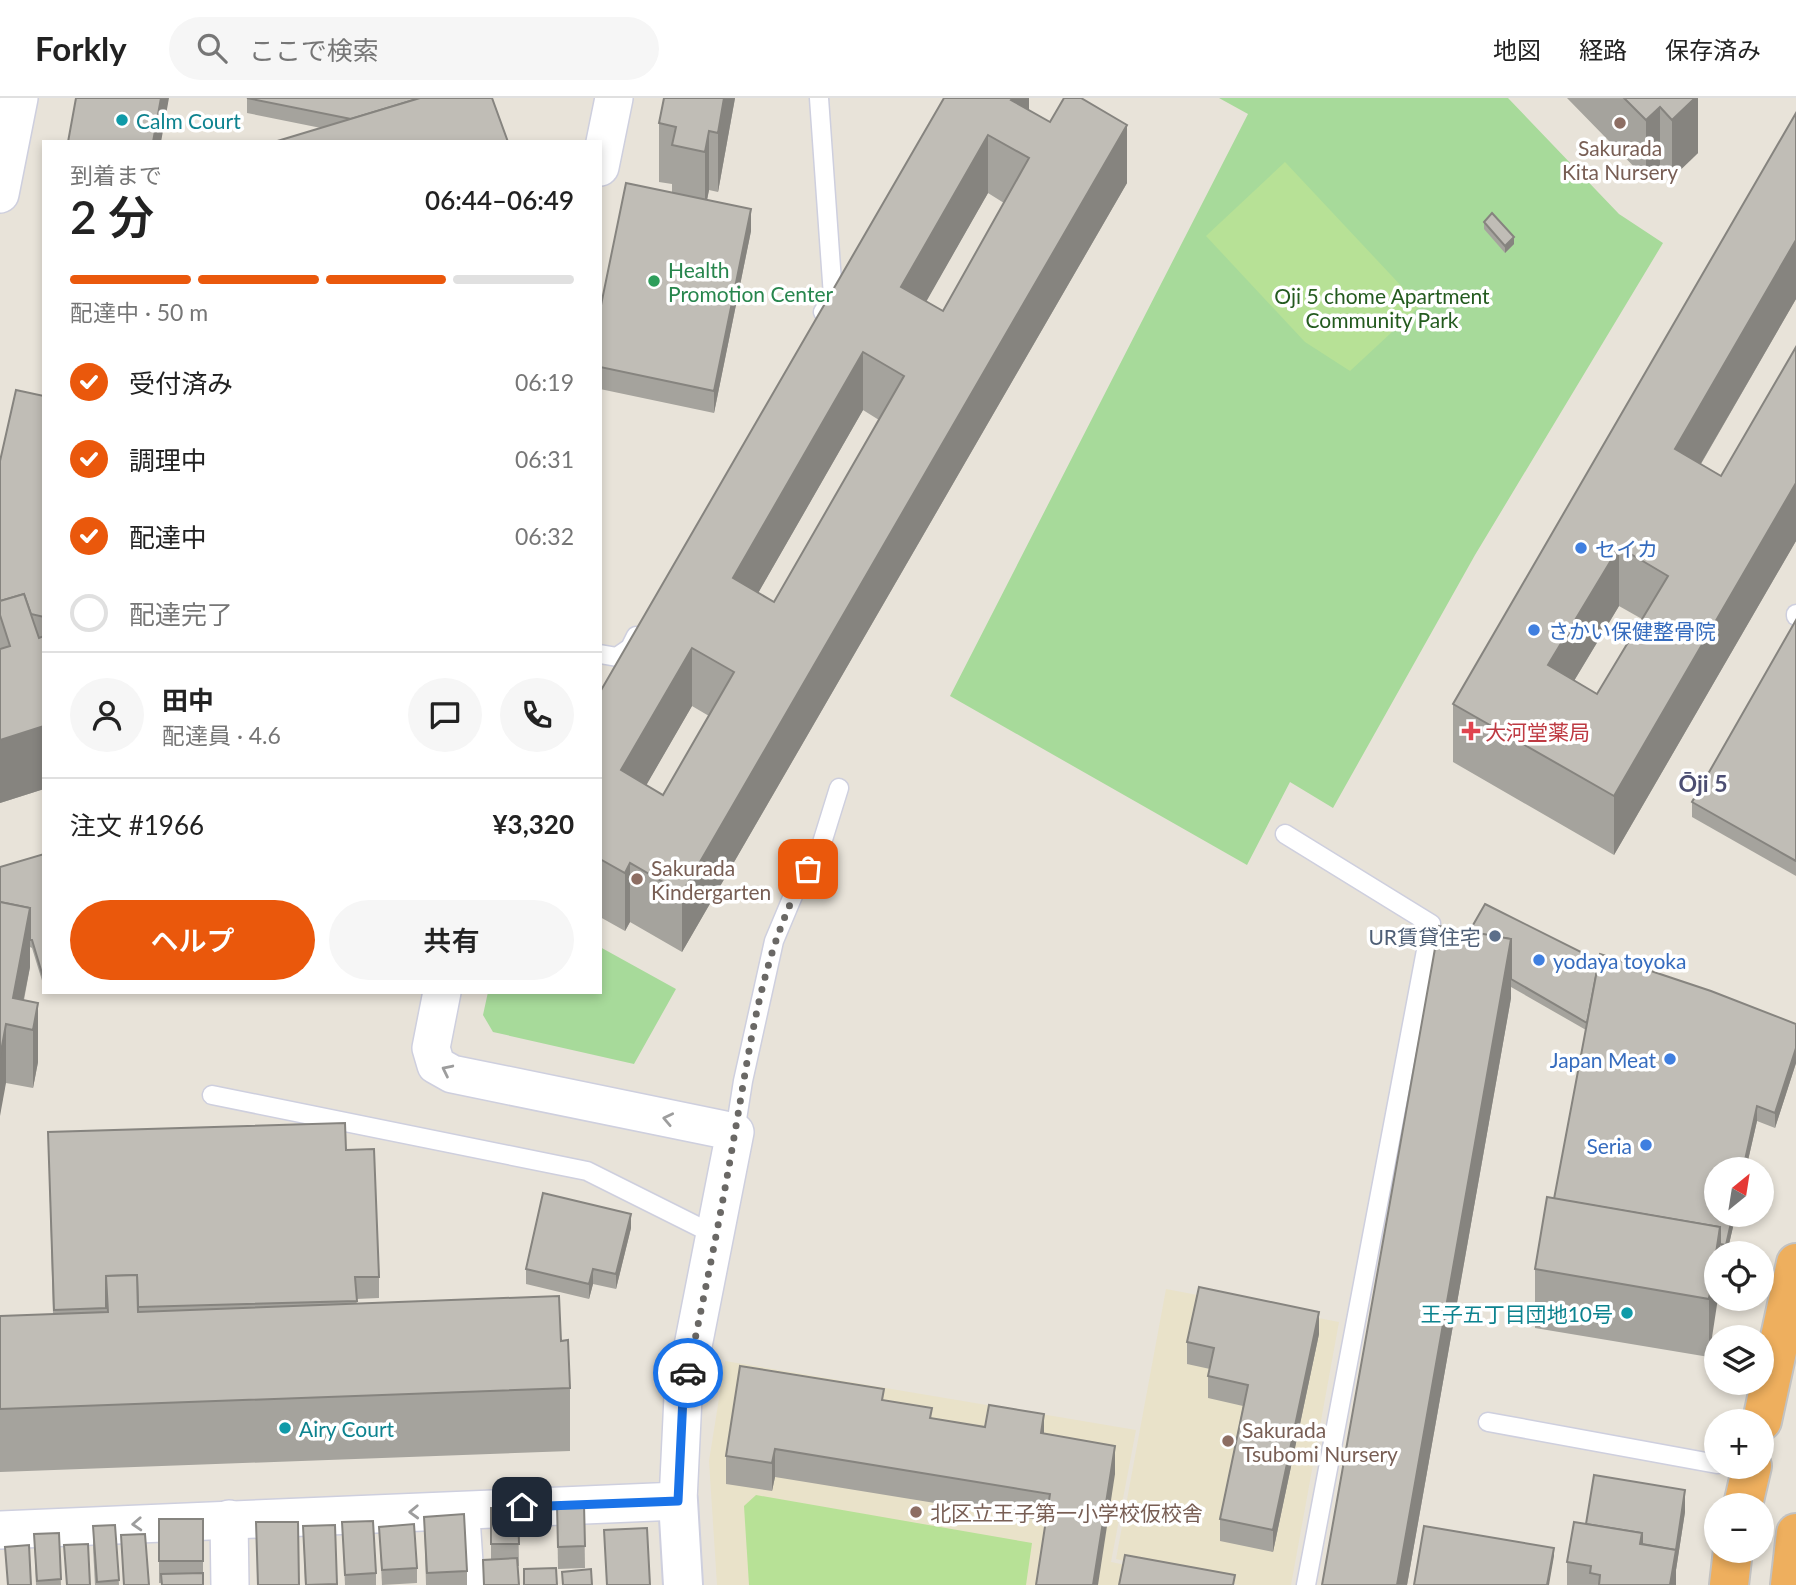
<!DOCTYPE html>
<html lang="ja">
<meta charset="utf-8">
<style>
:root{--surface:#fff;--page:#f6f6f6;--text:#222;--muted:#767676;--line:#e0e0e0;--accent:#ea580c}
body{margin:0;font-family:Lato,"Noto Sans JP",sans-serif;background:var(--page);color:var(--text);height:100vh;display:flex;flex-direction:column;font-size:26px;white-space:nowrap}
*{box-sizing:border-box;margin:0}
p{font-size:23px;color:var(--muted)}
.icon{flex:none;width:38px;height:38px;fill:none;stroke:currentColor;stroke-width:2;stroke-linecap:round;stroke-linejoin:round}
.map{position:relative;flex:1;overflow:hidden}
.panel{position:absolute;left:42px;top:42px;width:560px;height:854px;display:flex;flex-direction:column;background:var(--surface);border-radius:0px;box-shadow:0 4px 10px #0003}
.panel>*{flex:none}
.needle{width:46px;rotate:30deg}
.fabs{position:absolute;left:1704px;top:1059px;display:grid;gap:14px}
.fabs a{display:grid;place-items:center;width:70px;height:70px;border-radius:50%;background:var(--surface);box-shadow:0 4px 10px #0003;font-size:35px}
.pin{position:absolute;display:grid;place-items:center;width:60px;height:60px;color:#fff;margin:-30px;border-radius:14px;box-shadow:0 4px 10px #0006}
.courier{position:absolute;display:grid;place-items:center;width:70px;height:70px;margin:-35px;border:5px solid #1a73e8;border-radius:50%;background:#fff;color:#222;box-shadow:0 2px 9px #0007}
.summary em{font-style:normal;font-weight:600}
.summary div{display:flex;flex-direction:column-reverse}
.summary{display:flex;align-items:center;justify-content:space-between;height:119px;padding:0 28px}
h1{font-size:46px;font-weight:600;line-height:52px}
.bar{display:grid;grid-template-columns:repeat(4,1fr);gap:10px 7px;align-content:center;height:84px;padding:0 28px}
.bar i{height:9px;border-radius:5px;background:var(--line)}
.bar .selected{background:var(--accent)}
.bar p{grid-column:span 4}
.line{display:flex;align-items:center;gap:18px;padding:0 28px;border-top:2px solid var(--line)}
.line div{flex:1}
.round{display:grid;place-items:center;flex:none;width:74px;height:74px;border-radius:37px;background:var(--page)}
ol{padding:0 28px;list-style:none}
li{display:flex;align-items:center;gap:21px;height:77px}
li p{margin-inline-start:auto}
li .icon{padding:7px;border-radius:50%;background:var(--accent);color:#fff;stroke-width:4}
li:last-child{color:var(--muted)}
li i{width:38px;height:38px;border:4px solid var(--line);border-radius:50%}
.button{display:flex;gap:14px;margin-top:auto;padding:14px 28px}
.button a{flex:1;height:80px;border-radius:42px;background:var(--accent);color:#fff;font-size:28px;font-weight:600;line-height:80px;text-align:center}
.button a+a{background:var(--page);color:var(--text)}
header{display:flex;align-items:center;gap:42px;box-sizing:border-box;height:98px;padding:0 35px;background:var(--surface);border-bottom:2px solid var(--line)}
header strong{font-size:33px}
nav{display:flex;gap:38px;margin-inline-start:auto;font-size:24px}
.search{width:490px;height:63px;background:var(--page);display:flex;align-items:center;gap:18px;box-sizing:border-box;padding:0 24px;border-radius:38px;color:var(--muted);font-size:26px}
.map>svg:first-child{display:block}
.education{fill:#e9e2c9}
.green{fill:#a7da9a}
.pitch{fill:#b7e196}
.lines{fill:none;stroke-linecap:round;stroke-linejoin:round}
.lane-casing{stroke:#cecfde;stroke-width:21}
.street-casing{stroke:#cecfde;stroke-width:40}
.secondary-casing{stroke:#cecfde;stroke-width:42}
.highway-casing{stroke:#c2c2c2;stroke-width:42}
.lane{stroke:#fff;stroke-width:18}
.street{stroke:#fff;stroke-width:37}
.secondary{stroke:#fff;stroke-width:38}
.highway{stroke:#eeaf5e;stroke-width:38}
.wall{fill:#a5a39d;fill-rule:evenodd}
.shaded-wall{fill:#86847f}
.building{fill:#c0bdb6;stroke:#86847f;stroke-width:2;fill-rule:evenodd}
.oneway{stroke:#9d9d9d}
.done{stroke:#6a6865;stroke-width:7;stroke-dasharray:0 12.6}
.route{stroke:#1a73e8;stroke-width:9}
.culture-dot{fill:#0f9aa8;stroke:#fff;stroke-width:2.5}
.education-dot{fill:#8d6e63;stroke:#fff;stroke-width:2.5}
.leisure-dot{fill:#2e9e5b;stroke:#fff;stroke-width:2.5}
.shop-dot{fill:#3f7fe0;stroke:#fff;stroke-width:2.5}
.health-dot{fill:#e0444e;stroke:#fff;stroke-width:2.5}
.service-dot{fill:#5c6f8a;stroke:#fff;stroke-width:2.5}
.labels{text-anchor:middle;dominant-baseline:central;stroke-width:7;stroke-linejoin:round;paint-order:stroke}
.culture-label{font-size:21px;fill:#0d838f;stroke:#fff;text-anchor:start}
.education-label{font-size:21px;fill:#785e54;stroke:#fff;text-anchor:start}
.leisure-label{font-size:21px;fill:#27864d;stroke:#fff;text-anchor:start}
.park-label{font-size:21px;fill:#245b1f;stroke:#fff}
.shop-label{font-size:21px;fill:#366cbe;stroke:#fff;text-anchor:start}
.health-label{font-size:21px;fill:#be3a42;stroke:#fff;text-anchor:start}
.service-label{font-size:21px;fill:#4e5e75;stroke:#fff;text-anchor:end}
.neighbourhood-label{font-size:23px;font-weight:bold;fill:#4c4e72;stroke:#fff}
</style>
<header>
<strong>Forkly</strong>
<div class="search"><svg class="icon" aria-label="search" viewBox="0 0 24 24"><circle cx="10" cy="10" r="6"/><path d="M15 15l6 6"/></svg>ここで検索</div>
<nav><a>地図</a><a>経路</a><a>保存済み</a></nav>
</header>
<div class="map">
<svg width="1796" height="1487" viewBox="0 0 1796 1487">
<rect width="100%" height="100%" fill="#e8e3d9"/>
<g class="education">
<polygon points="1166,1191 1339,1224 1291,1487 1239,1487 1116,1461"/>
<polygon points="725,1263 1136,1332 1111,1464 1222,1487 717,1487 709,1363"/>
</g>
<g class="green">
<polygon points="1219,0 1508,0 1619,116 1663,145 1475,457 1333,710 1290,684 1247,767 950,598 1248,16"/>
<polygon points="600,849 676,891 634,966 493,934 483,917 488,894 600,894"/>
</g>
<g class="pitch">
<polygon points="1285,64 1420,208 1350,273 1305,244 1206,138"/>
<polygon points="756,1397 1032,1445 1026,1487 749,1487 744,1408"/>
</g>
<g class="lines">
<g class="lane-casing">
<g id="lane">
<polyline points="819,0 833,198 823,214"/>
<polyline points="1796,516 1796,518"/>
<polyline points="600,556 617,559 630,550 636,538"/>
<polyline points="1285,736 1431,826 1306,1487"/>
<polyline points="212,997 587,1073 717,1138"/>
<polyline points="735,1034 743,983 774,843 795,793 821,748 839,690"/>
<polyline points="1488,1324 1717,1366"/>
<polyline points="470,1412 475,1487"/>
</g>
</g>
<g class="street-casing">
<g id="street">
<polyline points="600,69 614,0"/>
<polyline points="0,96 19,0"/>
<polyline points="229,1421 230,1487"/>
<polyline points="0,1432 678,1403 683,1299 735,1034 452,976 436,967 431,950 442,894"/>
</g>
</g>
<g class="secondary-casing">
<polyline id="secondary" points="678,1403 683,1487"/>
</g>
<g class="highway-casing">
<g id="highway">
<polyline points="1762,1323 1796,1165"/>
<polyline points="1743,1407 1752,1368"/>
<polyline points="1729,1487 1733,1452"/>
<polyline points="1790,1487 1796,1435"/>
</g>
</g>
<use href="#lane" class="lane"/>
<use href="#street" class="street"/>
<use href="#secondary" class="secondary"/>
<use href="#highway" class="highway"/>
</g>
<g class="wall">
<polygon points="247,0 508,44 321,30 247,15"/>
<polygon points="664,0 735,0 718,94 709,92 707,102 751,133 714,315 600,291 600,212 672,95 672,86 659,84 659,25"/>
<path d="M944 0H1029V12L1127 85 682 854 630 824 625 833 600 819V594ZM988 95 1004 105 943 213 926 203ZM863 312 879 322 774 504 758 495ZM692 608 709 618 663 697 646 687Z"/>
<polygon points="1567,0 1698,0 1698,55 1672,80 1660,67 1646,81"/>
<path d="M1796 15V201L1701 366 1721 378 1796 249V443L1614 757 1453 664V606ZM1619 508 1642 521 1597 596 1574 583Z"/>
<polygon points="1484,124 1514,146 1505,155 1484,131"/>
<polygon points="44,298 44,691 0,705 0,363"/>
<polygon points="1796,522 1796,778 1692,719 1692,704"/>
<polygon points="44,756 44,889 32,850 30,849 30,869 24,902 38,905 38,964 33,990 6,985 0,769"/>
<polygon points="1439,828 1599,863 1796,926 1796,965 1775,1030 1757,1023 1727,1155 1717,1155 1709,1259 1535,1230 1535,1171 1554,1101 1586,932 1511,889 1511,900 1407,1487 1322,1487"/>
<polygon points="48,1034 346,1052 379,1179 379,1200 356,1201 357,1206 561,1243 570,1290 570,1353 0,1374 0,1218 53,1216"/>
<polygon points="631,1130 616,1191 593,1186 589,1201 526,1186 526,1171"/>
<polygon points="1319,1236 1273,1454 1220,1443 1220,1421 1243,1308 1208,1300 1208,1278 1210,1271 1187,1266 1187,1244"/>
<polygon points="884,1302 932,1320 985,1329 1044,1336 1115,1376 1046,1423 775,1379 772,1393 726,1386 726,1358"/>
<polygon points="584,1406 585,1470 558,1471 557,1407"/>
<polygon points="491,1410 518,1410 519,1468 518,1468 519,1487 483,1487 483,1462 491,1462"/>
<polygon points="1685,1414 1676,1472 1676,1487 1567,1487 1567,1464 1586,1426"/>
<polygon points="424,1419 467,1473 467,1487 426,1487"/>
<rect x="159" y="1421" width="44" height="64"/>
<polygon points="342,1424 376,1475 376,1487 345,1487"/>
<polygon points="115,1427 119,1487 95,1487 93,1450 93,1428"/>
<polygon points="335,1427 337,1487 305,1487 303,1428"/>
<polygon points="379,1429 417,1470 417,1485 382,1487"/>
<polygon points="59,1435 61,1487 36,1487 34,1436"/>
</g>
<g class="shaded-wall">
<polygon points="161,0 169,0 161,44 153,44"/>
<polygon points="724,0 735,0 718,94 718,35"/>
<polygon points="1013,0 1029,0 1029,30 1011,2"/>
<polygon points="1695,0 1698,0 1698,55 1672,80 1672,22"/>
<polygon points="1660,9 1660,67 1646,81 1646,22"/>
<polygon points="1127,27 1127,85 682,854 682,795"/>
<polygon points="709,33 709,92 705,112 705,54"/>
<polygon points="988,37 988,95 901,248 901,189"/>
<polygon points="751,111 751,133 714,315 714,293"/>
<polygon points="1514,139 1514,146 1505,155 1505,148"/>
<polygon points="1796,142 1796,201 1675,410 1675,351"/>
<polygon points="863,254 863,312 733,539 733,480"/>
<polygon points="1796,385 1796,443 1614,757 1614,698"/>
<polygon points="1619,449 1619,508 1548,626 1548,567"/>
<polygon points="692,550 692,608 621,731 621,672"/>
<polygon points="44,628 44,691 0,705 0,642"/>
<polygon points="630,765 630,824 625,833 625,775"/>
<polygon points="30,810 30,869 18,929 13,900"/>
<polygon points="1511,841 1511,900 1407,1487 1397,1487"/>
<polygon points="38,905 38,964 33,990 33,932"/>
<polygon points="6,926 6,985 0,1018 0,959"/>
<polygon points="1796,950 1796,965 1775,1030 1775,1015"/>
<polygon points="1757,1008 1757,1023 1746,1071 1743,1071"/>
<polygon points="631,1116 631,1130 616,1191 616,1176"/>
<polygon points="1733,1116 1736,1116 1727,1155 1726,1155 1726,1147"/>
<polygon points="1720,1129 1720,1155 1717,1155 1717,1200 1718,1200 1709,1259 1709,1201"/>
<polygon points="593,1171 593,1186 589,1201 589,1186"/>
<polygon points="1319,1214 1319,1236 1273,1454 1273,1432"/>
<polygon points="1044,1316 1044,1344 1041,1335"/>
<polygon points="1115,1348 1115,1376 1098,1487 1093,1487"/>
<polygon points="775,1351 775,1379 772,1393 772,1365"/>
<polygon points="1685,1392 1685,1414 1676,1472 1676,1487 1670,1487"/>
<polygon points="1554,1450 1554,1458 1549,1487 1547,1487"/>
</g>
<g class="building">
<polygon points="76,0 161,0 153,44 68,44"/>
<polygon points="247,0 420,0 351,21"/>
<polygon points="420,0 492,0 508,44 274,44"/>
<polygon points="664,0 724,0 718,35 709,33 705,54 672,47 676,29 659,25"/>
<path d="M944 0H1013L1011 2 1050 24 1064 0H1081L1127 27 682 795 630 765 625 775 600 761V594ZM988 37 1029 60 943 213 901 189ZM863 254 904 278 774 504 733 480ZM692 550 734 574 663 697 621 672Z"/>
<polygon points="1624,0 1695,0 1672,22 1660,9 1646,22"/>
<path d="M1796 15V142L1675 351 1721 378 1796 249V385L1614 698 1453 606ZM1619 449 1668 478 1597 596 1548 567Z"/>
<polygon points="626,85 751,111 714,293 600,269 600,212"/>
<polygon points="1492,115 1514,139 1505,148 1484,124"/>
<polygon points="16,292 44,298 44,519 31,516 24,496 0,503 0,363"/>
<polygon points="24,496 39,540 44,538 44,628 0,642 0,551 10,548 0,517 0,503"/>
<polygon points="1796,522 1796,763 1692,704"/>
<polygon points="44,756 44,882 32,842 30,842 30,810 0,804 0,769"/>
<polygon points="0,804 30,810 13,900 38,905 33,932 6,926 0,959"/>
<polygon points="1485,806 1599,863 1587,925 1511,881 1511,841 1469,834"/>
<polygon points="1439,828 1511,841 1397,1487 1322,1487"/>
<polygon points="1600,856 1711,893 1796,926 1796,950 1775,1015 1757,1008 1743,1071 1717,1071 1717,1116 1733,1116 1726,1147 1720,1146 1720,1129 1554,1101"/>
<polygon points="345,1025 346,1052 374,1051 379,1179 355,1179 357,1203 138,1209 137,1177 106,1178 106,1210 54,1212 48,1034"/>
<polygon points="543,1095 631,1116 616,1176 593,1171 589,1186 526,1171"/>
<polygon points="1547,1099 1720,1129 1709,1201 1535,1171"/>
<polygon points="137,1177 138,1214 559,1198 561,1243 568,1242 570,1290 0,1311 0,1218 108,1214 106,1178"/>
<polygon points="1199,1189 1319,1214 1273,1432 1220,1421 1248,1287 1208,1278 1214,1250 1187,1244"/>
<polygon points="740,1268 884,1291 882,1302 932,1310 930,1320 985,1329 989,1307 1044,1316 1041,1335 1115,1348 1093,1487 1036,1487 1050,1396 775,1351 772,1365 726,1358"/>
<polygon points="1594,1377 1685,1392 1676,1452 1642,1446 1642,1435 1586,1426"/>
<polygon points="584,1406 585,1448 558,1449 557,1407"/>
<polygon points="491,1410 518,1410 519,1446 491,1446"/>
<polygon points="464,1416 467,1473 427,1475 424,1419"/>
<rect x="159" y="1421" width="44" height="42"/>
<polygon points="373,1423 376,1475 345,1477 342,1424"/>
<polygon points="256,1424 298,1424 299,1487 258,1487"/>
<polygon points="1574,1424 1642,1435 1640,1446 1676,1452 1670,1487 1599,1487 1600,1477 1590,1475 1591,1468 1567,1464"/>
<polygon points="414,1426 417,1470 382,1472 379,1429"/>
<polygon points="115,1427 119,1482 97,1484 93,1428"/>
<polygon points="335,1427 337,1486 306,1487 303,1428"/>
<polygon points="1424,1428 1554,1450 1547,1487 1414,1487"/>
<polygon points="647,1430 650,1487 607,1487 604,1432"/>
<polygon points="59,1435 61,1481 37,1483 34,1436"/>
<polygon points="145,1436 149,1487 124,1487 121,1437"/>
<polygon points="88,1446 90,1487 67,1487 64,1447"/>
<polygon points="29,1447 31,1487 8,1487 5,1449"/>
<polygon points="1125,1457 1235,1477 1233,1487 1119,1487"/>
<polygon points="517,1460 519,1487 484,1487 483,1462"/>
<polygon points="556,1470 557,1487 524,1487 524,1471"/>
<polygon points="591,1471 592,1487 563,1487 562,1474"/>
<polygon points="203,1475 203,1487 162,1487 161,1476"/>
</g>
<defs><path id="oneway-chevron" d="M-2-3.5L2.5 0L-2 3.5" fill="none" stroke-width="1.6" stroke-linecap="round" stroke-linejoin="round" transform="scale(1.75)"/></defs>
<g class="oneway">
<use href="#oneway-chevron" transform="translate(447 972) rotate(-154)"/>
<use href="#oneway-chevron" transform="translate(668 1021) rotate(-168)"/>
<use href="#oneway-chevron" transform="translate(414 1414) rotate(178)"/>
<use href="#oneway-chevron" transform="translate(137 1426) rotate(177)"/>
</g>
<g class="lines">
<path class="done" d="M688 1275C704 1198 720 1122 733 1045 750 952 760 854 808 771"/>
<polyline class="route" points="522,1409 678,1403 683,1299 688,1275"/>
</g>
<g class="culture-dot">
<circle cx="122" cy="22" r="7"/>
<circle cx="1627" cy="1215" r="7"/>
<circle cx="285" cy="1330" r="7"/>
</g>
<g class="education-dot">
<circle cx="1620" cy="25" r="7"/>
<circle cx="637" cy="781" r="7"/>
<circle cx="1228" cy="1343" r="7"/>
<circle cx="916" cy="1414" r="7"/>
</g>
<circle class="leisure-dot" cx="654" cy="183" r="7"/>
<g class="shop-dot">
<circle cx="1581" cy="450" r="7"/>
<circle cx="1534" cy="532" r="7"/>
<circle cx="1539" cy="862" r="7"/>
<circle cx="1670" cy="961" r="7"/>
<circle cx="1646" cy="1047" r="7"/>
</g>
<path class="health-dot" d="M1467.5 622.5h7v7h7v7h-7v7h-7v-7h-7v-7h7z"/>
<circle class="service-dot" cx="1495" cy="838" r="7"/>
<g class="labels">
<g class="culture-label">
<text x="136" y="22">Calm Court</text>
<text x="1613" y="1215" text-anchor="end">王子五丁目団地10号</text>
<text x="299" y="1330">Airy Court</text>
</g>
<g class="education-label">
<text x="1620" y="49" text-anchor="middle">Sakurada<tspan x="1620" dy="24">Kita Nursery</tspan></text>
<text x="651" y="769">Sakurada<tspan x="651" dy="24">Kindergarten</tspan></text>
<text x="1242" y="1331">Sakurada<tspan x="1242" dy="24">Tsubomi Nursery</tspan></text>
<text x="930" y="1414">北区立王子第一小学校仮校舎</text>
</g>
<g class="leisure-label">
<text x="668" y="171">Health<tspan x="668" dy="24">Promotion Center</tspan></text>
</g>
<g class="park-label">
<text x="1382" y="197">Oji 5 chome Apartment<tspan x="1382" dy="24">Community Park</tspan></text>
</g>
<g class="shop-label">
<text x="1595" y="450">セイカ</text>
<text x="1548" y="532">さかい保健整骨院</text>
<text x="1553" y="862">yodaya toyoka</text>
<text x="1656" y="961" text-anchor="end">Japan Meat</text>
<text x="1632" y="1047" text-anchor="end">Seria</text>
</g>
<g class="health-label">
<text x="1485" y="633">大河堂薬局</text>
</g>
<g class="service-label">
<text x="1481" y="838">UR賃貸住宅</text>
</g>
<g class="neighbourhood-label">
<text x="1703" y="685">Ōji 5</text>
</g>
</g>
</svg>
<div class="fabs">
<a><svg class="needle" viewBox="-14 -14 28 28"><path d="M0-13l5 13h-10z" fill="#e53935"/><path d="M0 13l5-13h-10z" fill="#767676"/></svg></a>
<a><svg class="icon" aria-label="locate" viewBox="0 0 24 24"><circle cx="12" cy="12" r="6"/><path d="M12 2v4M12 18v4M2 12h4M18 12h4"/></svg></a>
<a><svg class="icon" aria-label="layers" viewBox="0 0 24 24"><path d="M12 4l9 5-9 5-9-5zM3 14l9 5 9-5"/></svg></a>
<a>+</a>
<a>−</a>
</div>
<div class="pin" style="left:808px;top:771px;background:#ea580c"><svg class="icon" aria-label="bag" viewBox="0 0 24 24"><path d="M5 8h14l-1 12H6zM9 8a3 3 0 0 1 6 0"/></svg></div>
<div class="pin" style="left:522px;top:1409px;background:#1f2937"><svg class="icon" aria-label="home" viewBox="0 0 24 24"><path d="M3 11l9-7 9 7M6 9v11h12V9"/></svg></div>
<div class="courier" style="left:688px;top:1275px"><svg class="icon" aria-label="car" viewBox="0 0 24 24"><path d="M5 17H2v-5l4-1 3-4h7l3 4 3 1v5h-3M9 17h6M6 11h13"/><circle cx="7" cy="17" r="2"/><circle cx="17" cy="17" r="2"/></svg></div>
<section class="panel">
<div class="summary"><div><h1>2 分</h1><p>到着まで</p></div><em>06:44–06:49</em></div>
<div class="bar"><i class="selected"></i><i class="selected"></i><i class="selected"></i><i></i><p>配達中 · 50 m</p></div>
<ol>
<li><svg class="icon" aria-label="check" viewBox="0 0 24 24"><path d="M5 12l5 5 9-10"/></svg>受付済み<p>06:19</p></li>
<li><svg class="icon" aria-label="check" viewBox="0 0 24 24"><path d="M5 12l5 5 9-10"/></svg>調理中<p>06:31</p></li>
<li><svg class="icon" aria-label="check" viewBox="0 0 24 24"><path d="M5 12l5 5 9-10"/></svg>配達中<p>06:32</p></li>
<li><i></i>配達完了</li>
</ol>
<div class="line" style="height:126px"><a class="round"><svg class="icon" aria-label="person" viewBox="0 0 24 24"><circle cx="12" cy="8" r="4"/><path d="M4 21q1-7 8-7t8 7"/></svg></a><div><b>田中</b><p>配達員 · 4.6</p></div><a class="round"><svg class="icon" aria-label="chat" viewBox="0 0 24 24"><path d="M4 5h16v11H9l-5 4z"/></svg></a><a class="round"><svg class="icon" aria-label="phone" viewBox="0 0 24 24"><path d="M5 4h4l2 5-3 2q2 4 5 5l2-3 5 2v4C11 20 4 13 5 4z"/></svg></a></div>
<div class="line" style="height:91px"><div>注文 #1966</div><b>¥3,320</b></div>
<div class="button"><a>ヘルプ</a><a>共有</a></div>
</section>
</div>
